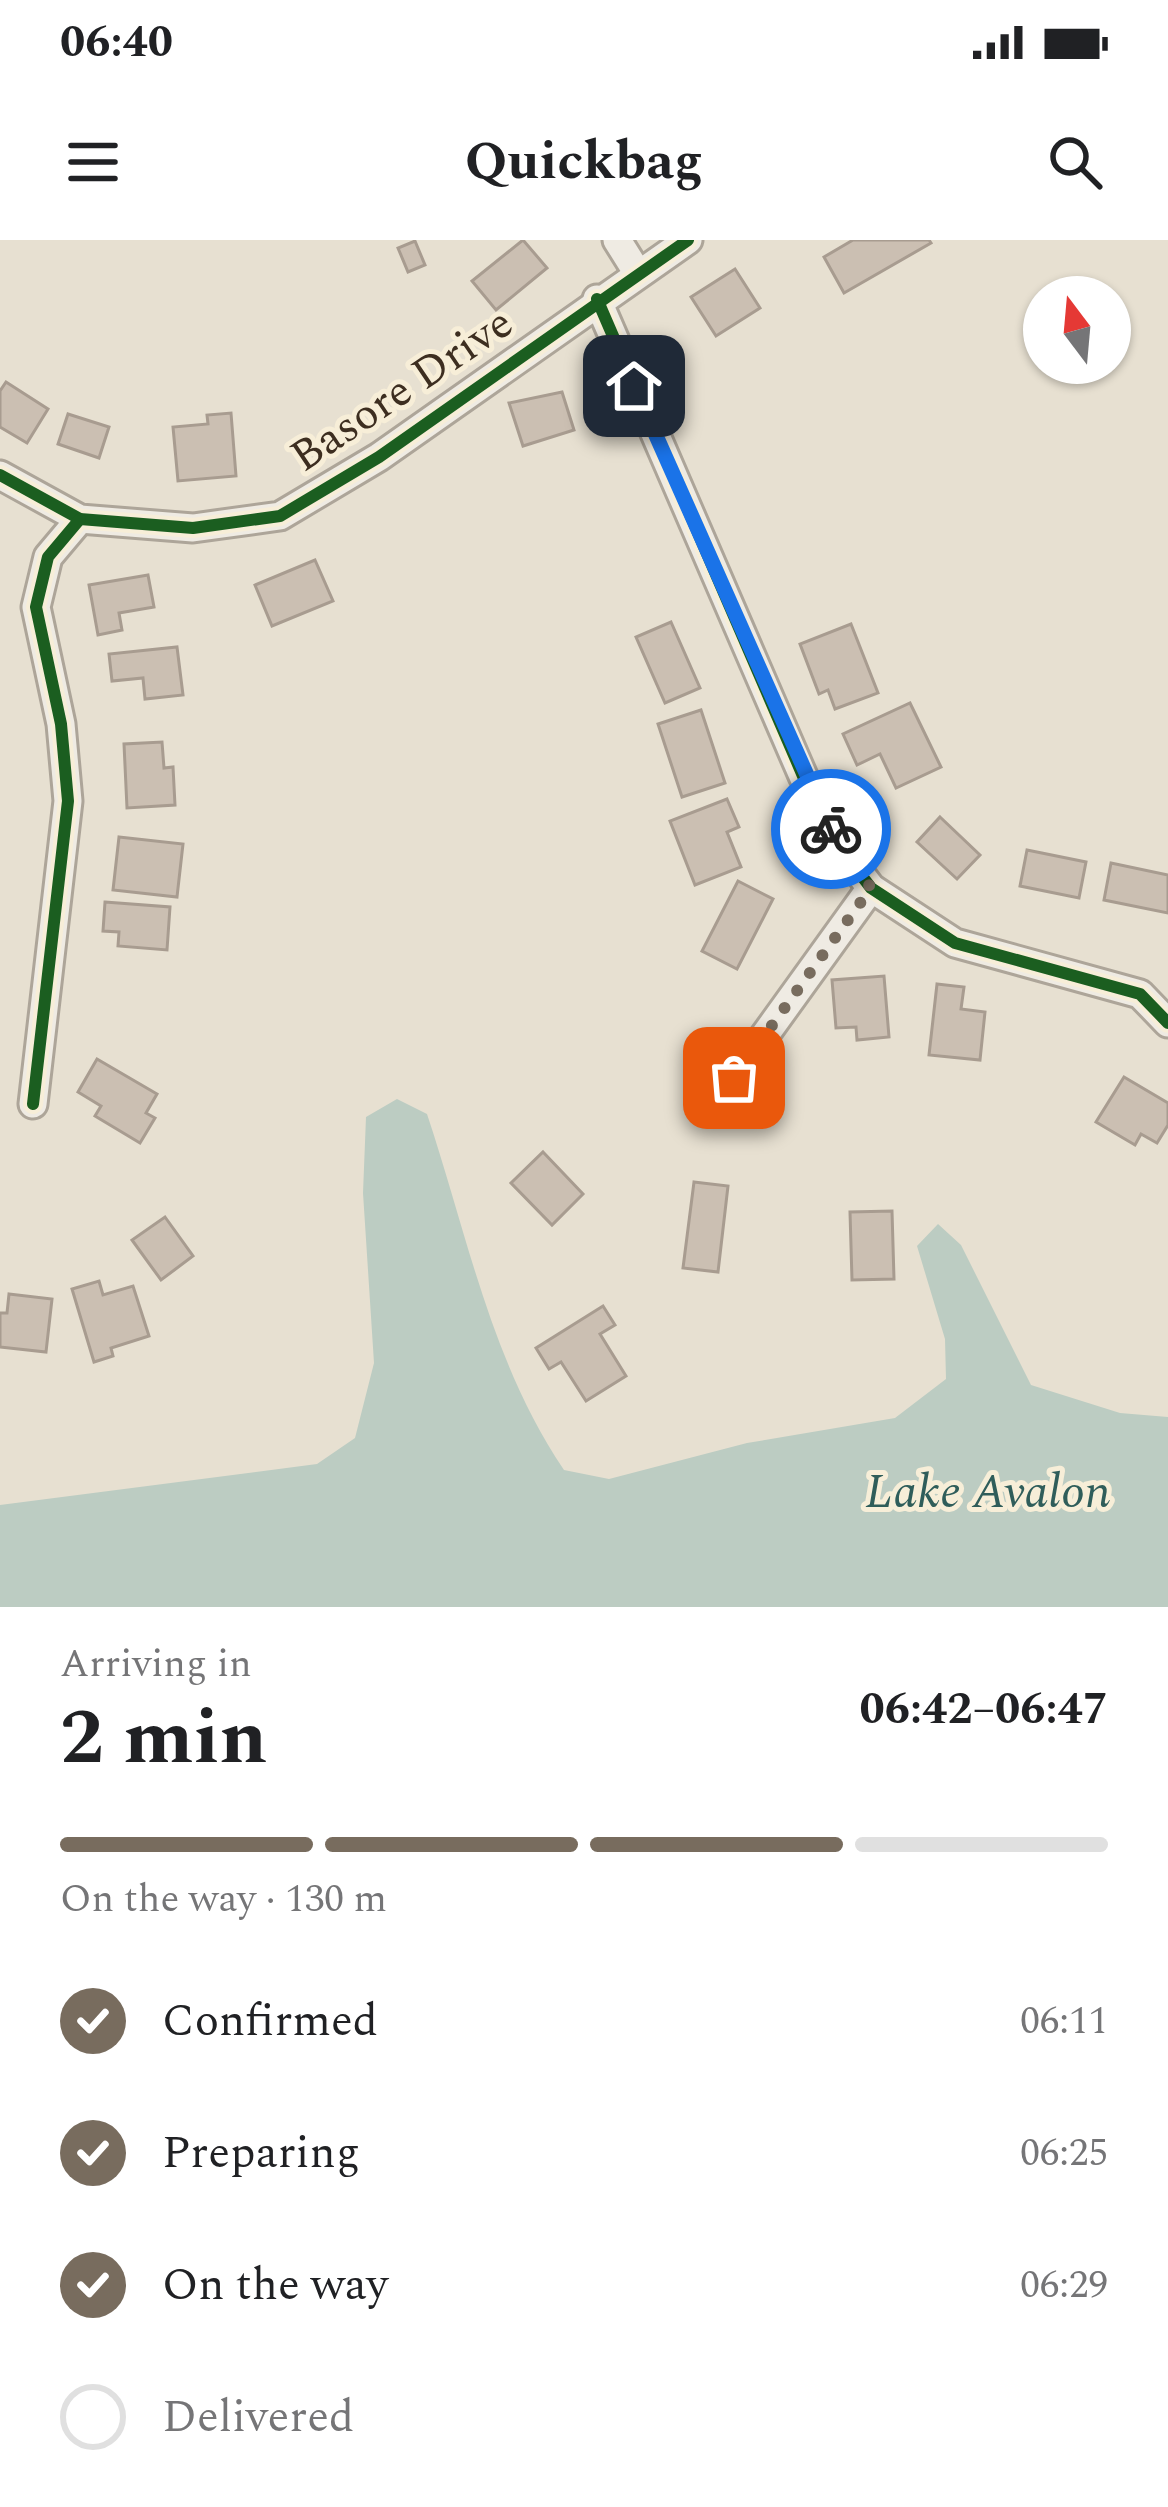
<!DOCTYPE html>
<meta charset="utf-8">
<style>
:root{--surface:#fff;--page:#f6f6f6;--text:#202124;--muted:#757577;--line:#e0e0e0;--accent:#786c5e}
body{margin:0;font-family:Spectral,serif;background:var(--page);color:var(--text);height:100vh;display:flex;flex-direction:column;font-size:45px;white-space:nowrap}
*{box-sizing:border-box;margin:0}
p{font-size:39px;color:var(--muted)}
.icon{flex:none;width:66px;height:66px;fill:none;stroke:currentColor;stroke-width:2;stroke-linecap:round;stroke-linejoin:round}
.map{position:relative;height:1367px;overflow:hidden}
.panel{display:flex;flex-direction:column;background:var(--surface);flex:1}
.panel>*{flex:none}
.needle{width:78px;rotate:344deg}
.buttons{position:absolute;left:1023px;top:36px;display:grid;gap:24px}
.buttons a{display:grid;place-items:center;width:108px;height:108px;border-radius:50%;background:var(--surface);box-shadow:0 3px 9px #0004;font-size:60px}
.pin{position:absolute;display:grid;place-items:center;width:102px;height:102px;color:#fff;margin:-51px;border-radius:24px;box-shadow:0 6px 18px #0006}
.courier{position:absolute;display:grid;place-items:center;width:120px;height:120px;margin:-60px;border:9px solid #1a73e8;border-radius:50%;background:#fff;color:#222;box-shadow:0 3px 15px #0007}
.summary em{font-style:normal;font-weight:700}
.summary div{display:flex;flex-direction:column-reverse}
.summary{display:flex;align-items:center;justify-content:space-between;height:204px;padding:0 60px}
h1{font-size:78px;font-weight:700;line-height:90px}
.bar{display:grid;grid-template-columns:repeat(4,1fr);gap:18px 12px;align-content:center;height:144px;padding:0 60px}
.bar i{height:15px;border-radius:9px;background:var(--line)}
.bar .current{background:var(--accent)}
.bar p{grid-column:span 4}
ol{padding:0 60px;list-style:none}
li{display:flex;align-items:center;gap:36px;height:132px}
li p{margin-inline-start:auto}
li .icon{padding:12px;border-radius:50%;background:var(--accent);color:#fff;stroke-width:4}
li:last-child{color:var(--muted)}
li i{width:66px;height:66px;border:6px solid var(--line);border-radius:50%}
.status{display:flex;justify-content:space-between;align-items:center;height:84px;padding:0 60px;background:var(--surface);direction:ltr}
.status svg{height:33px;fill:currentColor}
header{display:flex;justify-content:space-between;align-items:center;height:156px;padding:0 60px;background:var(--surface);font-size:54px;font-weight:700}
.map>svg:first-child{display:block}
.water{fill:#bcccc2}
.building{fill:#cbbfb2;stroke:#a89c90;stroke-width:3}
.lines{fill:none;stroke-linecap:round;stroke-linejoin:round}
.minor-casing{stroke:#ada599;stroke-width:33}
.minor{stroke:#efebe3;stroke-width:27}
.cycleway-casing{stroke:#f7eed8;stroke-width:20}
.cycleway{stroke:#1b5e20;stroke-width:12}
.done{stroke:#786c5e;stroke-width:12;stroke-dasharray:0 21.6}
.route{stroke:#1a73e8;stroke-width:15}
.labels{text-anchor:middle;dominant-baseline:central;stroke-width:10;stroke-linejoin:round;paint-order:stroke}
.street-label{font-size:45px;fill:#3d2e20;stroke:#f7eed8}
.water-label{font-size:48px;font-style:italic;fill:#2f5d5a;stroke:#f7eed8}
</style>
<div class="status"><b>06:40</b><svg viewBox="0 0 49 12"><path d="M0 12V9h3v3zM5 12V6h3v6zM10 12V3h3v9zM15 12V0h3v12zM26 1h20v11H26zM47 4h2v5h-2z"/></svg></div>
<header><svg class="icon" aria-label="menu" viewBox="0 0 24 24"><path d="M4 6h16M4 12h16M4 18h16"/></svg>Quickbag<svg class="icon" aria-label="search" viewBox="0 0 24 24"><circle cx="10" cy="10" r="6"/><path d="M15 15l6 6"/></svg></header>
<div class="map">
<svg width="1168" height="1367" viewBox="0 0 1168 1367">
<rect width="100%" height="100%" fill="#e7e0d1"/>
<path class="water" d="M397 859 427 874C468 997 491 1122 564 1230L609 1239 747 1203 895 1178 946 1139 945 1099 917 1006 938 984 961 1005 1031 1145 1120 1173 1168 1177V1367H0V1265L317 1224 355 1198 374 1123 363 953 366 877Z"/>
<g class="building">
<polygon points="523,0 547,28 496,70 472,41"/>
<polygon points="853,0 929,0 931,3 844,53 824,17"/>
<polygon points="415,1 425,25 408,32 398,8"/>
<polygon points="735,29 760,68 716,96 691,57"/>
<polygon points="6,142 48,169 27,203 0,187 0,151"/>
<polygon points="562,152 574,190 523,206 509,163"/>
<polygon points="231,173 236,236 178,241 173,187 208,184 207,175"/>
<polygon points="68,174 109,187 99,218 58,204"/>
<polygon points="315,320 333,361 272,386 255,345"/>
<polygon points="148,335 154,367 119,373 122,390 98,395 89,345"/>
<polygon points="671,382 700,448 665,463 636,397"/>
<polygon points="851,384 878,453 835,469 828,450 819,454 800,404"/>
<polygon points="177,407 183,455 145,459 143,438 112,441 109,414"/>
<polygon points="910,463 941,527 896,548 880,514 857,525 843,494"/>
<polygon points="701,470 725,543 682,557 658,484"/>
<polygon points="162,502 164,528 173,527 175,565 127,568 124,504"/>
<polygon points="727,559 739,587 727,592 741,627 695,645 670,581"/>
<polygon points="940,577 980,615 957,639 917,602"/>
<polygon points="119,597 183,604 177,657 113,650"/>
<polygon points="1027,610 1086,622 1079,658 1020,646"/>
<polygon points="1111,623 1168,635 1168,673 1104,660"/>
<polygon points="738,641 773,659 737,729 702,711"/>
<polygon points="105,662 170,667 167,710 118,706 119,692 103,691"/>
<polygon points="884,736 889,797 857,800 856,787 836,788 832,740"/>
<polygon points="937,744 964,747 961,769 985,772 980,820 929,815"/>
<polygon points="97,819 157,854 146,873 155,878 140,903 95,876 101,866 78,852"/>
<polygon points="1124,837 1168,863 1168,885 1157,903 1141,894 1135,905 1096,882"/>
<polygon points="543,912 583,954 552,985 511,943"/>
<polygon points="694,942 728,946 718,1032 683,1028"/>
<polygon points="892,971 894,1039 852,1040 850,972"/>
<polygon points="165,977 193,1016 161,1040 132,1000"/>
<polygon points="99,1041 103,1055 133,1046 149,1096 111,1108 113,1116 94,1122 72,1049"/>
<polygon points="9,1054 52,1059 46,1112 0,1107 0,1073 7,1073"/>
<polygon points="603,1066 615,1085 600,1094 626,1136 586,1161 561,1122 549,1129 536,1108"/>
</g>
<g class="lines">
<g class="minor-casing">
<g id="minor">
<polyline points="617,0 637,32"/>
<polyline points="597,59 803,536 839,606 871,648 955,703 1140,754 1168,783"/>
<polyline points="0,235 80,279 193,288 280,276 379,217 688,0"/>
<polyline points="734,838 871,648"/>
<polyline points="33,864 68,561 61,484 36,367 48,317 80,279"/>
</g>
</g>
<use href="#minor" class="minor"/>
<g class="cycleway-casing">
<g id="cycleway">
<polyline points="597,59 803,536 839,606 871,648 955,703 1140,754 1168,783"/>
<polyline points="0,235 80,279 193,288 280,276 379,217 688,0"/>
<polyline points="33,864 68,561 61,484 36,367 48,317 80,279"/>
</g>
</g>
<use href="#cycleway" class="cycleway"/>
</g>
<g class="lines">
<polyline class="done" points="734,838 871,648 831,589"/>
<polyline class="route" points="634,146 831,589"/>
</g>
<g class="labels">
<g class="street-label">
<text transform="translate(402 150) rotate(-34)">Basore Drive</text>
</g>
<g class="water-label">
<text x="988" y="1252">Lake Avalon</text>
</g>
</g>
</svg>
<div class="buttons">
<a><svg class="needle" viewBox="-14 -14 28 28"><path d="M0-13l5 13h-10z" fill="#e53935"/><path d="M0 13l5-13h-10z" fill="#757577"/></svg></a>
</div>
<div class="pin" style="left:734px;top:838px;background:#ea580c"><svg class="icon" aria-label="bag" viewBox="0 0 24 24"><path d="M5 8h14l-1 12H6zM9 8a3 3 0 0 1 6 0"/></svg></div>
<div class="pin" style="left:634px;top:146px;background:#1f2937"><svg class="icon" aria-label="home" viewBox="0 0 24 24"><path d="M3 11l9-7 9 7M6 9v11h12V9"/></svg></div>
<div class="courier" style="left:831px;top:589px"><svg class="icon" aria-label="bike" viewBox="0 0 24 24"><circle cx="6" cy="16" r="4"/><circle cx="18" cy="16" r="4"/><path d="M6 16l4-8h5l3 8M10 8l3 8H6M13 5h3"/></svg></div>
</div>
<section class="panel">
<div class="summary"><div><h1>2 min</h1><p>Arriving in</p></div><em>06:42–06:47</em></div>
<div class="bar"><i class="current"></i><i class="current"></i><i class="current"></i><i></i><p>On the way · 130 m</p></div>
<ol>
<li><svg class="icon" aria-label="check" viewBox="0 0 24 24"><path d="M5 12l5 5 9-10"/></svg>Confirmed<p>06:11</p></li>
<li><svg class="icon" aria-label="check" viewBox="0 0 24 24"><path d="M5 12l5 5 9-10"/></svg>Preparing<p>06:25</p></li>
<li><svg class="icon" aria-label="check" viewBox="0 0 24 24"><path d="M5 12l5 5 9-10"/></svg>On the way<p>06:29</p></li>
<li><i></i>Delivered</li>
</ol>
</section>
